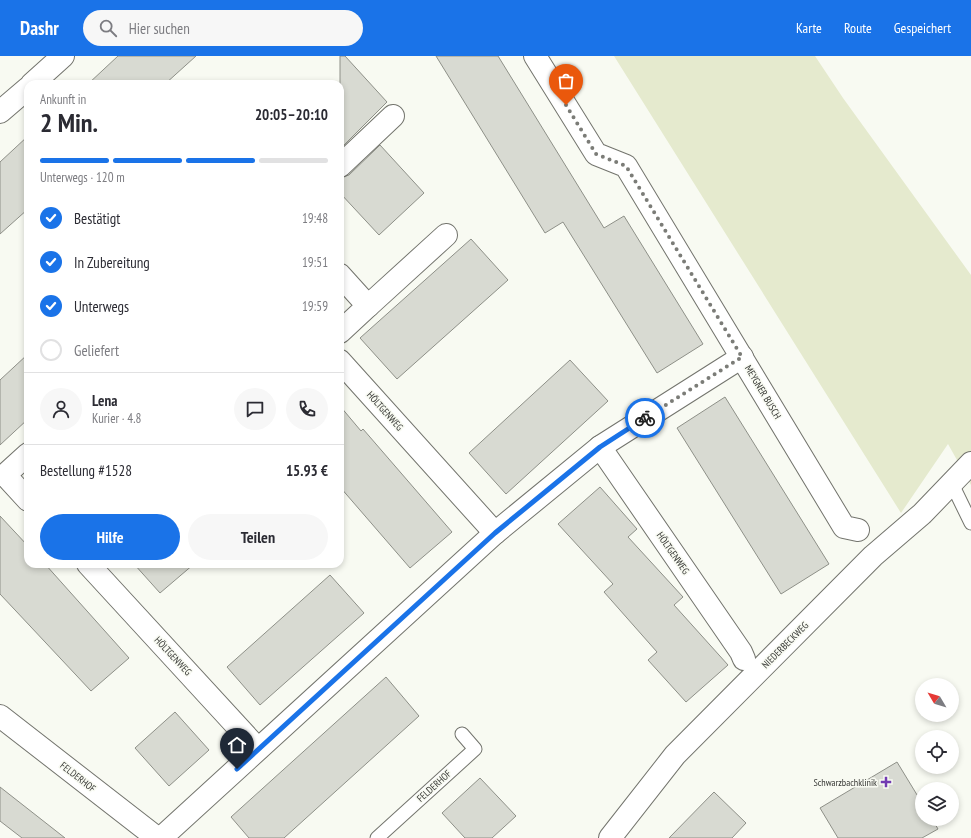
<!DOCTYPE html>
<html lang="de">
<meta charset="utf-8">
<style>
:root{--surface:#fff;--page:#f7f7f7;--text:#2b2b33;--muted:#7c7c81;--line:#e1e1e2;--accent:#1a73e8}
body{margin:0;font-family:"PT Sans Narrow",sans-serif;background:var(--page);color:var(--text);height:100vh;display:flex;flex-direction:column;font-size:15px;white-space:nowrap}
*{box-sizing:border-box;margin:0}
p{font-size:13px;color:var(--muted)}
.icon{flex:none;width:22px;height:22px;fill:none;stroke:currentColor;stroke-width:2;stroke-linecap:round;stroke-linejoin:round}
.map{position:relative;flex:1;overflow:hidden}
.sheet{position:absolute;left:24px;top:24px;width:320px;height:488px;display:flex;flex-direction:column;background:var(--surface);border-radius:12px;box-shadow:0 2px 6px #0003}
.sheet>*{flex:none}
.needle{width:26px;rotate:308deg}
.fabs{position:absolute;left:915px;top:622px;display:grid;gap:8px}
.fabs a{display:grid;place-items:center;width:44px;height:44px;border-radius:50%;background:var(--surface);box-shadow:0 2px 6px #0003;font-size:20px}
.pin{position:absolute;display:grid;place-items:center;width:34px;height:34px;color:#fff;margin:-41px -17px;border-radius:50% 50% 50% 0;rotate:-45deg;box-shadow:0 0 4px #0007}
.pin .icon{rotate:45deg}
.courier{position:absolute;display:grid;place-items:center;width:40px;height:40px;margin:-20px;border:3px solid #1a73e8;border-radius:50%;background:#fff;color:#222;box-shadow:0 1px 5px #0007}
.overview em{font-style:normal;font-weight:600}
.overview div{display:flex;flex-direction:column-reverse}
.overview{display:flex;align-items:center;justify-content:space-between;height:68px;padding:0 16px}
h1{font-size:26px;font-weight:600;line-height:30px}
.bar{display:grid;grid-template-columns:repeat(4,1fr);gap:6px 4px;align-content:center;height:48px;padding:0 16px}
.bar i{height:5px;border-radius:3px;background:var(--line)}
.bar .on{background:var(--accent)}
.bar p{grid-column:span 4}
.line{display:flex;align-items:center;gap:10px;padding:0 16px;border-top:1px solid var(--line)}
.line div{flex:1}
.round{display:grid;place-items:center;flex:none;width:42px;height:42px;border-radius:21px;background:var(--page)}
ol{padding:0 16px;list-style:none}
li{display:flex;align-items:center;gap:12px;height:44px}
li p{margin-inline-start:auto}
li .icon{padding:4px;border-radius:50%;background:var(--accent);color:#fff;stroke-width:4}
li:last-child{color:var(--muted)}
li i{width:22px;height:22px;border:2px solid var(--line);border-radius:50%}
.action{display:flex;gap:8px;margin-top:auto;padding:8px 16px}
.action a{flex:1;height:46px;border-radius:24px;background:var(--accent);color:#fff;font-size:16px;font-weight:600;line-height:46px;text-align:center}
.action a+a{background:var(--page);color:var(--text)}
header{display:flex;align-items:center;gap:24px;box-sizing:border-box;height:56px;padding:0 20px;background:var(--accent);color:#fff}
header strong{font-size:19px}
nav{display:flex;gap:22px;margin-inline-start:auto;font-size:14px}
.search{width:280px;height:36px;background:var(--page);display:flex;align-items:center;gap:10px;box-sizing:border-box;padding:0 14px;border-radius:22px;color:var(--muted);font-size:15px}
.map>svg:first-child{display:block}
.green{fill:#e5eace}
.building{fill:#d8dad2;stroke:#8e9088}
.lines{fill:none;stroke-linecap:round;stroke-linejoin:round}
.service-casing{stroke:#73746d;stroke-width:15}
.minor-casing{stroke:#73746d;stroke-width:24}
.service{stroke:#fff;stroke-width:13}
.minor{stroke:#fff;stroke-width:22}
.done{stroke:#7b7c77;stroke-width:4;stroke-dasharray:0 7.2}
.route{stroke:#1a73e8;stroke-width:5}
.poi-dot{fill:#713ab1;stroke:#f8faf2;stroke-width:1.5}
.labels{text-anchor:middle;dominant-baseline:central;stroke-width:3;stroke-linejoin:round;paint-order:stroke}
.street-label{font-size:10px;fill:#373835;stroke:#f8faf2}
.poi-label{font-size:10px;fill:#373835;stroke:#f8faf2;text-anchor:end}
</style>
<header>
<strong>Dashr</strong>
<div class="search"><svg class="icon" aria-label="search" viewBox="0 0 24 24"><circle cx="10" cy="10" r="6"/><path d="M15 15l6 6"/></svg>Hier suchen</div>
<nav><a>Karte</a><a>Route</a><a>Gespeichert</a></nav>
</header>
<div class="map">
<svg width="971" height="782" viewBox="0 0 971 782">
<rect width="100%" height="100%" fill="#f8faf2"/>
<polygon class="green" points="614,0 815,0 843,42 971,219 971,429 948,388 901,457"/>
<g class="building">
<polygon points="118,0 196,0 165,28 88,28"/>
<polygon points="340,0 345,0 387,46 340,93"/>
<polygon points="436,0 498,0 604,172 624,160 703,288 657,317 563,166 545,177"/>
<polygon points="28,80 28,153 0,178 0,106"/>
<polygon points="380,89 424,137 379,179 340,137 340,122 349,119"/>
<polygon points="471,183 508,224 397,323 360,282"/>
<polygon points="28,298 28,363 0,389 0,324"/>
<polygon points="570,304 608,345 506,438 469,397"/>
<polygon points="725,341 829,508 781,538 677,372"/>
<polygon points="340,350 361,375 363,373 452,476 410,512 340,431"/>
<polygon points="600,431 637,473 628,481 683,541 674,549 728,609 686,646 648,604 657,596 604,536 613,528 558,468"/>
<polygon points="0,460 28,490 28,508 45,508 129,602 91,635 0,538"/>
<polygon points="134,508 194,508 160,537"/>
<polygon points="330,519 364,557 260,649 227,611"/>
<polygon points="386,621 419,660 284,782 249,782 231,761"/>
<polygon points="175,656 209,694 169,730 135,692"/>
<polygon points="897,706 922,747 922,763 932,763 938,773 922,782 838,782 820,752"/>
<polygon points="480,722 516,760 492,782 465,782 442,757"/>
<polygon points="0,731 65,782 22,782 0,765"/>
<polygon points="714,736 746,767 732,782 669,782"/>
</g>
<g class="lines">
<g class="service-casing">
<g id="service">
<polyline points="952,428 971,467"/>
<polyline points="377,782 475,693 462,678"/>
</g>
</g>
<g class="minor-casing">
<g id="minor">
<polyline points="535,0 596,98 626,110 844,471 858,474"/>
<polyline points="32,28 63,0"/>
<polyline points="0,56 28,32"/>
<polyline points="340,110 393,60"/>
<polyline points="340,219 368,250 340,276"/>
<polyline points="368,250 446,179"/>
<polyline points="340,305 495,477"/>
<polyline points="600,391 741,596 744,603"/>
<polyline points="28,398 5,419 28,444"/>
<polyline points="88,508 258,693"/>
<polyline points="0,660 157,782"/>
<polyline points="161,782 495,477 600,391 742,301"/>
<polyline points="610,782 675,699 873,500 922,458 971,407"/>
</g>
</g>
<use href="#service" class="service"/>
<use href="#minor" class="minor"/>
</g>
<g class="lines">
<polyline class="done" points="566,49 596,98 626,110 742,301 645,362"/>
<polyline class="route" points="237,713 495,477 600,391 645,362"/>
</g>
<path class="poi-dot" d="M884 720h4v4h4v4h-4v4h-4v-4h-4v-4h4z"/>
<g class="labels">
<g class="street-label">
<text transform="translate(763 336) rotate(59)">MEYGNER BUSCH</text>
<text transform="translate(385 355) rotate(48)">HÖLTGENWEG</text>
<text transform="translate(673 497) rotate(55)">HÖLTGENWEG</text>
<text transform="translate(785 589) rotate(-45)">NIEDERBECKWEG</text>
<text transform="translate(173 600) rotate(47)">HÖLTGENWEG</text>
<text transform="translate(78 721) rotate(38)">FELDERHOF</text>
<text transform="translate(434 730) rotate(-42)">FELDERHOF</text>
</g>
<g class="poi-label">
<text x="877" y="726">Schwarzbachklinik</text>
</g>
</g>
</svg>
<div class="fabs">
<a><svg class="needle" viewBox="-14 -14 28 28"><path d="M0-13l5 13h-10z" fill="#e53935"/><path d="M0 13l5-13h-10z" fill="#7c7c81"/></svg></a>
<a><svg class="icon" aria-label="locate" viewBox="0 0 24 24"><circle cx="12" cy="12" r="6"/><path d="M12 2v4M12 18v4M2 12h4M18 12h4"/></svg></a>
<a><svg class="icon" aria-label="layers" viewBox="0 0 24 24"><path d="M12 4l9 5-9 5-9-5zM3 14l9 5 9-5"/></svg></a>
</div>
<div class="pin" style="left:566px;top:49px;background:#ea580c"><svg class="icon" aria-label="bag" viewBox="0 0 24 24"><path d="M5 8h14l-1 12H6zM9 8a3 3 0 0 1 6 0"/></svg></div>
<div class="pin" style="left:237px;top:713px;background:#1f2937"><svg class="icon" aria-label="home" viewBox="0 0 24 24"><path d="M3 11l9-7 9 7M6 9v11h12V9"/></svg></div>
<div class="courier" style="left:645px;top:362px"><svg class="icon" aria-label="bike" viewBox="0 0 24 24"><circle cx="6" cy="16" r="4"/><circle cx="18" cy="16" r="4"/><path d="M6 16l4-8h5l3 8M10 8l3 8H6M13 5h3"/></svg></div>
<section class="sheet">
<div class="overview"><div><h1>2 Min.</h1><p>Ankunft in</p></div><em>20:05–20:10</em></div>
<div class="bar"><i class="on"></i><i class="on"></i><i class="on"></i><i></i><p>Unterwegs · 120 m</p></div>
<ol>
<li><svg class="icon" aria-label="check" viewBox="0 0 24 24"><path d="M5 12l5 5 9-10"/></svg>Bestätigt<p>19:48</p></li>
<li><svg class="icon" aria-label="check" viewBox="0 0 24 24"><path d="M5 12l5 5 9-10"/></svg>In Zubereitung<p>19:51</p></li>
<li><svg class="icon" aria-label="check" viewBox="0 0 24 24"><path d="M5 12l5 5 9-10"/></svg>Unterwegs<p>19:59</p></li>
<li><i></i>Geliefert</li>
</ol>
<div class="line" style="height:72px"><a class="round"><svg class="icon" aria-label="person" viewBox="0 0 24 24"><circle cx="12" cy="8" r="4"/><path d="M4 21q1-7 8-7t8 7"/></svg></a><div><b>Lena</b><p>Kurier · 4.8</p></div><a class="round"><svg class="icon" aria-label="chat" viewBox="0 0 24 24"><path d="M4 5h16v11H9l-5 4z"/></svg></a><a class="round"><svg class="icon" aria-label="phone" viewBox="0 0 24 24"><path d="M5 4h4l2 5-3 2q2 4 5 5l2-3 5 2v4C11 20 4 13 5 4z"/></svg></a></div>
<div class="line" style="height:52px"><div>Bestellung #1528</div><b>15.93 €</b></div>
<div class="action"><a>Hilfe</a><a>Teilen</a></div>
</section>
</div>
